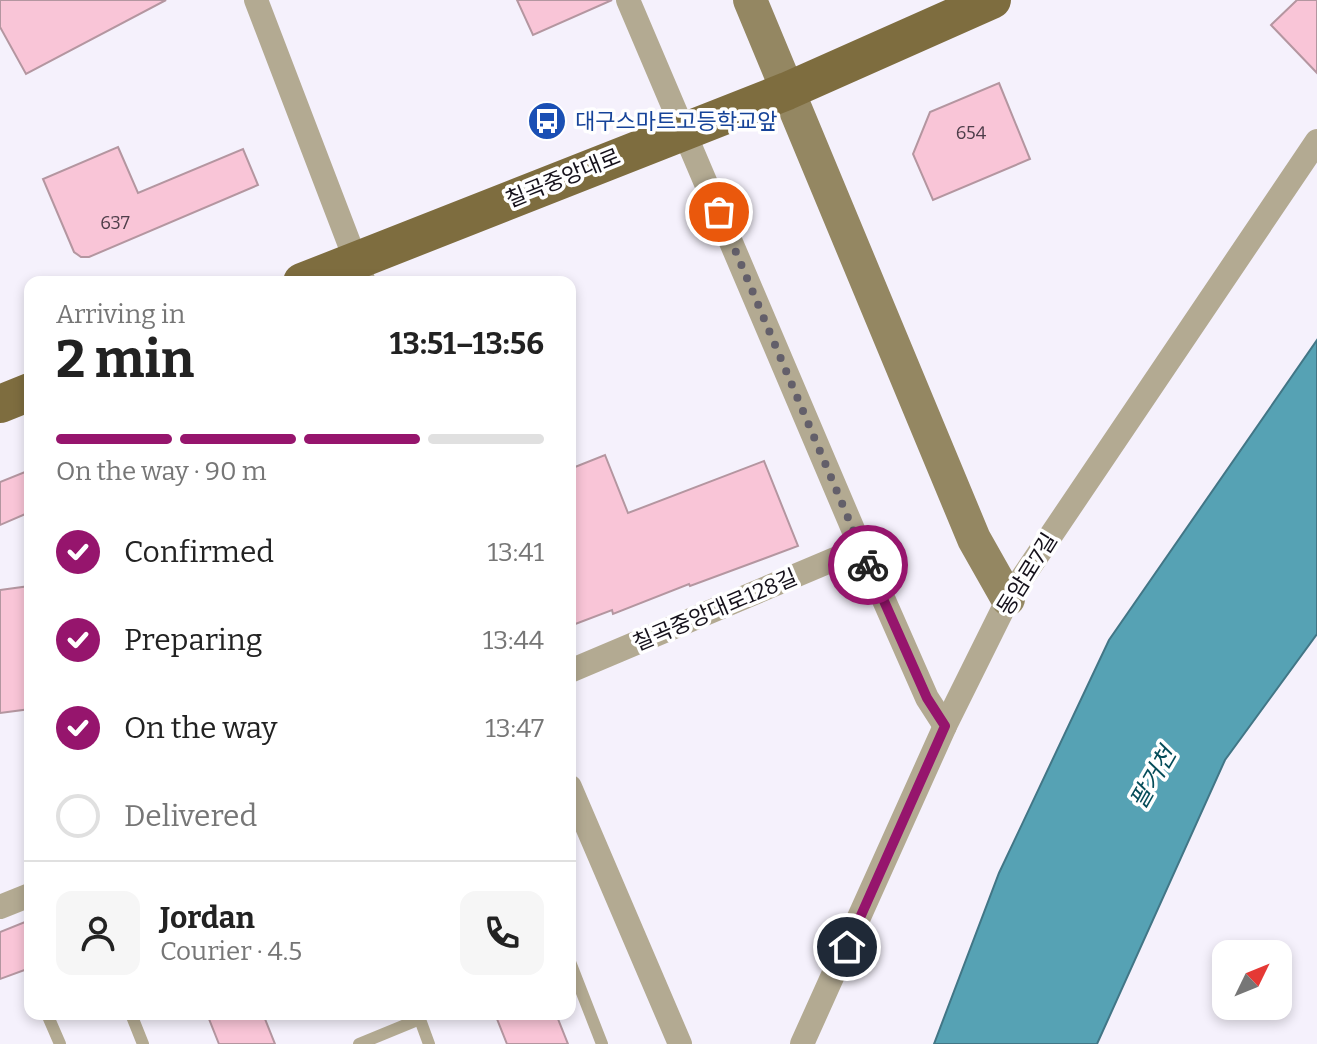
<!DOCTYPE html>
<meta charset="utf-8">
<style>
:root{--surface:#fff;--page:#f6f6f6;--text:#222;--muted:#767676;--line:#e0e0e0;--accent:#96156d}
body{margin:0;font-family:Bitter,"Noto Sans KR",serif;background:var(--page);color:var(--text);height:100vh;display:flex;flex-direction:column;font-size:30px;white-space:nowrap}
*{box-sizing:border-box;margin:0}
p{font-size:26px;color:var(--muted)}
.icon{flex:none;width:44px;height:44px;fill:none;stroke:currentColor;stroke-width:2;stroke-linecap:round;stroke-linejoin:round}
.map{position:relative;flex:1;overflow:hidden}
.sheet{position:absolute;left:24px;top:276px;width:552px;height:744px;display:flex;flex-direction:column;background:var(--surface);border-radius:16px;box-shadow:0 4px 12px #0003}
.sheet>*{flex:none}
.needle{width:52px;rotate:47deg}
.tools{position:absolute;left:1212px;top:940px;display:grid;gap:16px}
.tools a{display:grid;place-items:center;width:80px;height:80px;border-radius:16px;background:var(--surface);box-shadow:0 4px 12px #0003;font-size:40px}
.pin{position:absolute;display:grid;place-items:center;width:68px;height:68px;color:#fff;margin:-34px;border:4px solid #fff;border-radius:50%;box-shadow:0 2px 8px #0007}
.courier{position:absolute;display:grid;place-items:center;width:80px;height:80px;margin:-40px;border:6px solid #96156d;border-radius:50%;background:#fff;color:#222;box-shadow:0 2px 10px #0007}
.headline em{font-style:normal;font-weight:700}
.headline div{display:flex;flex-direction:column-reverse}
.headline{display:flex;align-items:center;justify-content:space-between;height:136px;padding:0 32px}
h1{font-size:52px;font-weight:700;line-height:60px}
.bar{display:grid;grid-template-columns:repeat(4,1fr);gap:12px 8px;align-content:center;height:96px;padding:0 32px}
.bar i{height:10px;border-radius:6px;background:var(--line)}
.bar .active{background:var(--accent)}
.bar p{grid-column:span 4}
.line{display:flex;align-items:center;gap:20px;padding:0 32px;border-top:2px solid var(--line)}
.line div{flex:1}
.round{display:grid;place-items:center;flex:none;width:84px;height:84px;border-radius:16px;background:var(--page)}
ol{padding:0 32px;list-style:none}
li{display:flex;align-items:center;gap:24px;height:88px}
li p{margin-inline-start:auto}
li .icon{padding:8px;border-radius:50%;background:var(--accent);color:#fff;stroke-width:4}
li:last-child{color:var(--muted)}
li i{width:44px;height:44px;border:4px solid var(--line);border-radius:50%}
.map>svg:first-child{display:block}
.water{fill:#56a2b4;stroke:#427686;stroke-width:2}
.building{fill:#f9c5d7;stroke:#b496a0;stroke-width:2}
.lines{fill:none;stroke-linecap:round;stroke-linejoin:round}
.lane{stroke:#b3aa92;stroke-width:12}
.street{stroke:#b3aa92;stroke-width:24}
.secondary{stroke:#948762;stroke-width:34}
.primary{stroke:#7e6d3f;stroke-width:38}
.done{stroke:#635f6a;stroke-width:8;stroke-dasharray:0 14.4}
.route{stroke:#96156d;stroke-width:10}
.labels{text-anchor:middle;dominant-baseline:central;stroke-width:7;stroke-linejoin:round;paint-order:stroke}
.number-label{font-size:18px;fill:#4e3e4a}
.transit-label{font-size:22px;fill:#164399;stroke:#fff;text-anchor:start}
.street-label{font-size:22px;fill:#15111b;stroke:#fff}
.water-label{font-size:24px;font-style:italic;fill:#054c59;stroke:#fff}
</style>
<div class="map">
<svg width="1317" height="1044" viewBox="0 0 1317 1044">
<rect width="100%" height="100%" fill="#f5f1fc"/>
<polygon class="water" points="1317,340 1317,634 1225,760 1097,1044 934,1044 999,873 1109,640"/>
<g class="building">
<polygon points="0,0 166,0 26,74 0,27"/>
<polygon points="517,0 612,0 533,35"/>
<polygon points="1297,0 1317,0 1317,73 1271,25"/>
<polygon points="999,83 1030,159 933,200 913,154 930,112"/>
<polygon points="118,147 138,193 243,149 258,185 89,257 81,257 74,252 43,179"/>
<polygon points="605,455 628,513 764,461 798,546 690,586 689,584 613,614 612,610 570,626 570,469"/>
<polygon points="30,470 30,512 0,525 0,482"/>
<polygon points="30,586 30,709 0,713 0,590"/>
<polygon points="30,920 30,968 0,979 0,932"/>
<polygon points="207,1014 263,1014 275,1044 219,1044"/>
<polygon points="495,1014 556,1014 568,1044 507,1044"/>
</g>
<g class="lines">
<g class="lane">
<polyline points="570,962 602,1044"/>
<polyline points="47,1014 60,1044"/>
<polyline points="131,1014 143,1044"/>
<polyline points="418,1014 429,1044"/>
<polyline points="359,1044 420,1019"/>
</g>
<g class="street">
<polyline points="256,0 364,282"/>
<polyline points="628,0 861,548 927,698 945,726"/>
<polyline points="570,671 861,548"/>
<polyline points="570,787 680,1044"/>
<polyline points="0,907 30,895"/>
<polyline points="802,1044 945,726 1008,599 1317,141"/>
</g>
<polyline class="secondary" points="750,0 974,539 1008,599"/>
<g class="primary">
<polyline points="302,282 787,91 992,0"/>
<polyline points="0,404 30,392"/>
</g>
</g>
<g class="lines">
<polyline class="done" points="719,212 868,565"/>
<polyline class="route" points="847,947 945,726 927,698 868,565"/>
</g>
<defs>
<g id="bus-disc" transform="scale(2)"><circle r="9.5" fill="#1a4fb4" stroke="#fff"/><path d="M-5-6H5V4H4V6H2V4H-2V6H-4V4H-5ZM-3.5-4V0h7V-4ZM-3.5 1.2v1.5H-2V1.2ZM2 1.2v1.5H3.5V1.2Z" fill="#fff"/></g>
</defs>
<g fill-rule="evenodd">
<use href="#bus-disc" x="547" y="121"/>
</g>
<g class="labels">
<g class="number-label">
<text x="971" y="133">654</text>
<text x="115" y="223">637</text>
</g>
<g class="transit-label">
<text x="575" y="121">대구스마트고등학교앞</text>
</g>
<g class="street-label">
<text transform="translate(563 178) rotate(-22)">칠곡중앙대로</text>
<text transform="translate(1027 574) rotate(-58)">동암로7길</text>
<text transform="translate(715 610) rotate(-23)">칠곡중앙대로128길</text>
</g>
<g class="water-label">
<text transform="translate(1153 778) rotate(-60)">팔거천</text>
</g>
</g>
</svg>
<div class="tools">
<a><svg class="needle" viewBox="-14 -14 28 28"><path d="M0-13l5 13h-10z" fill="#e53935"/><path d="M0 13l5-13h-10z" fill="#767676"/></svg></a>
</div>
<div class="pin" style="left:719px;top:212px;background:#ea580c"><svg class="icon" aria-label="bag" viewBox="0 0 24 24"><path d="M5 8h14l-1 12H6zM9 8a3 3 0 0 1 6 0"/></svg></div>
<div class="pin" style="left:847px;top:947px;background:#1f2937"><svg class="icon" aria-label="home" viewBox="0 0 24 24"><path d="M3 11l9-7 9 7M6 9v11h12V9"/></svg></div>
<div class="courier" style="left:868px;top:565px"><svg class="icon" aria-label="bike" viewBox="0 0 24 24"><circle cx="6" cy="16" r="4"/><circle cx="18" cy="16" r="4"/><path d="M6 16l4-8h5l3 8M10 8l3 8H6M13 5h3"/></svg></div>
<section class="sheet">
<div class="headline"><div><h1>2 min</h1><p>Arriving in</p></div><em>13:51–13:56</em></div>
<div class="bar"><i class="active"></i><i class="active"></i><i class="active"></i><i></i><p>On the way · 90 m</p></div>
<ol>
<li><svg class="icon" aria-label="check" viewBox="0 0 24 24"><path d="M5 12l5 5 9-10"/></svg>Confirmed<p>13:41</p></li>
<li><svg class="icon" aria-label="check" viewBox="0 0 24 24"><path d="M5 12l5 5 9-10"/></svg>Preparing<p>13:44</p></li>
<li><svg class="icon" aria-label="check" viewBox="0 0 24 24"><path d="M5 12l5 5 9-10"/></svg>On the way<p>13:47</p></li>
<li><i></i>Delivered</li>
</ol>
<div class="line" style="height:144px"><a class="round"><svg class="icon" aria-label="person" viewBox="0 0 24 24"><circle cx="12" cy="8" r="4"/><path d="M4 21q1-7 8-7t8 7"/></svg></a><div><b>Jordan</b><p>Courier · 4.5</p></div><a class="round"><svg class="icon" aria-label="phone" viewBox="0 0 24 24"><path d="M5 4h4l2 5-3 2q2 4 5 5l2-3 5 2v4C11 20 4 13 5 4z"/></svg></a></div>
</section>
</div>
